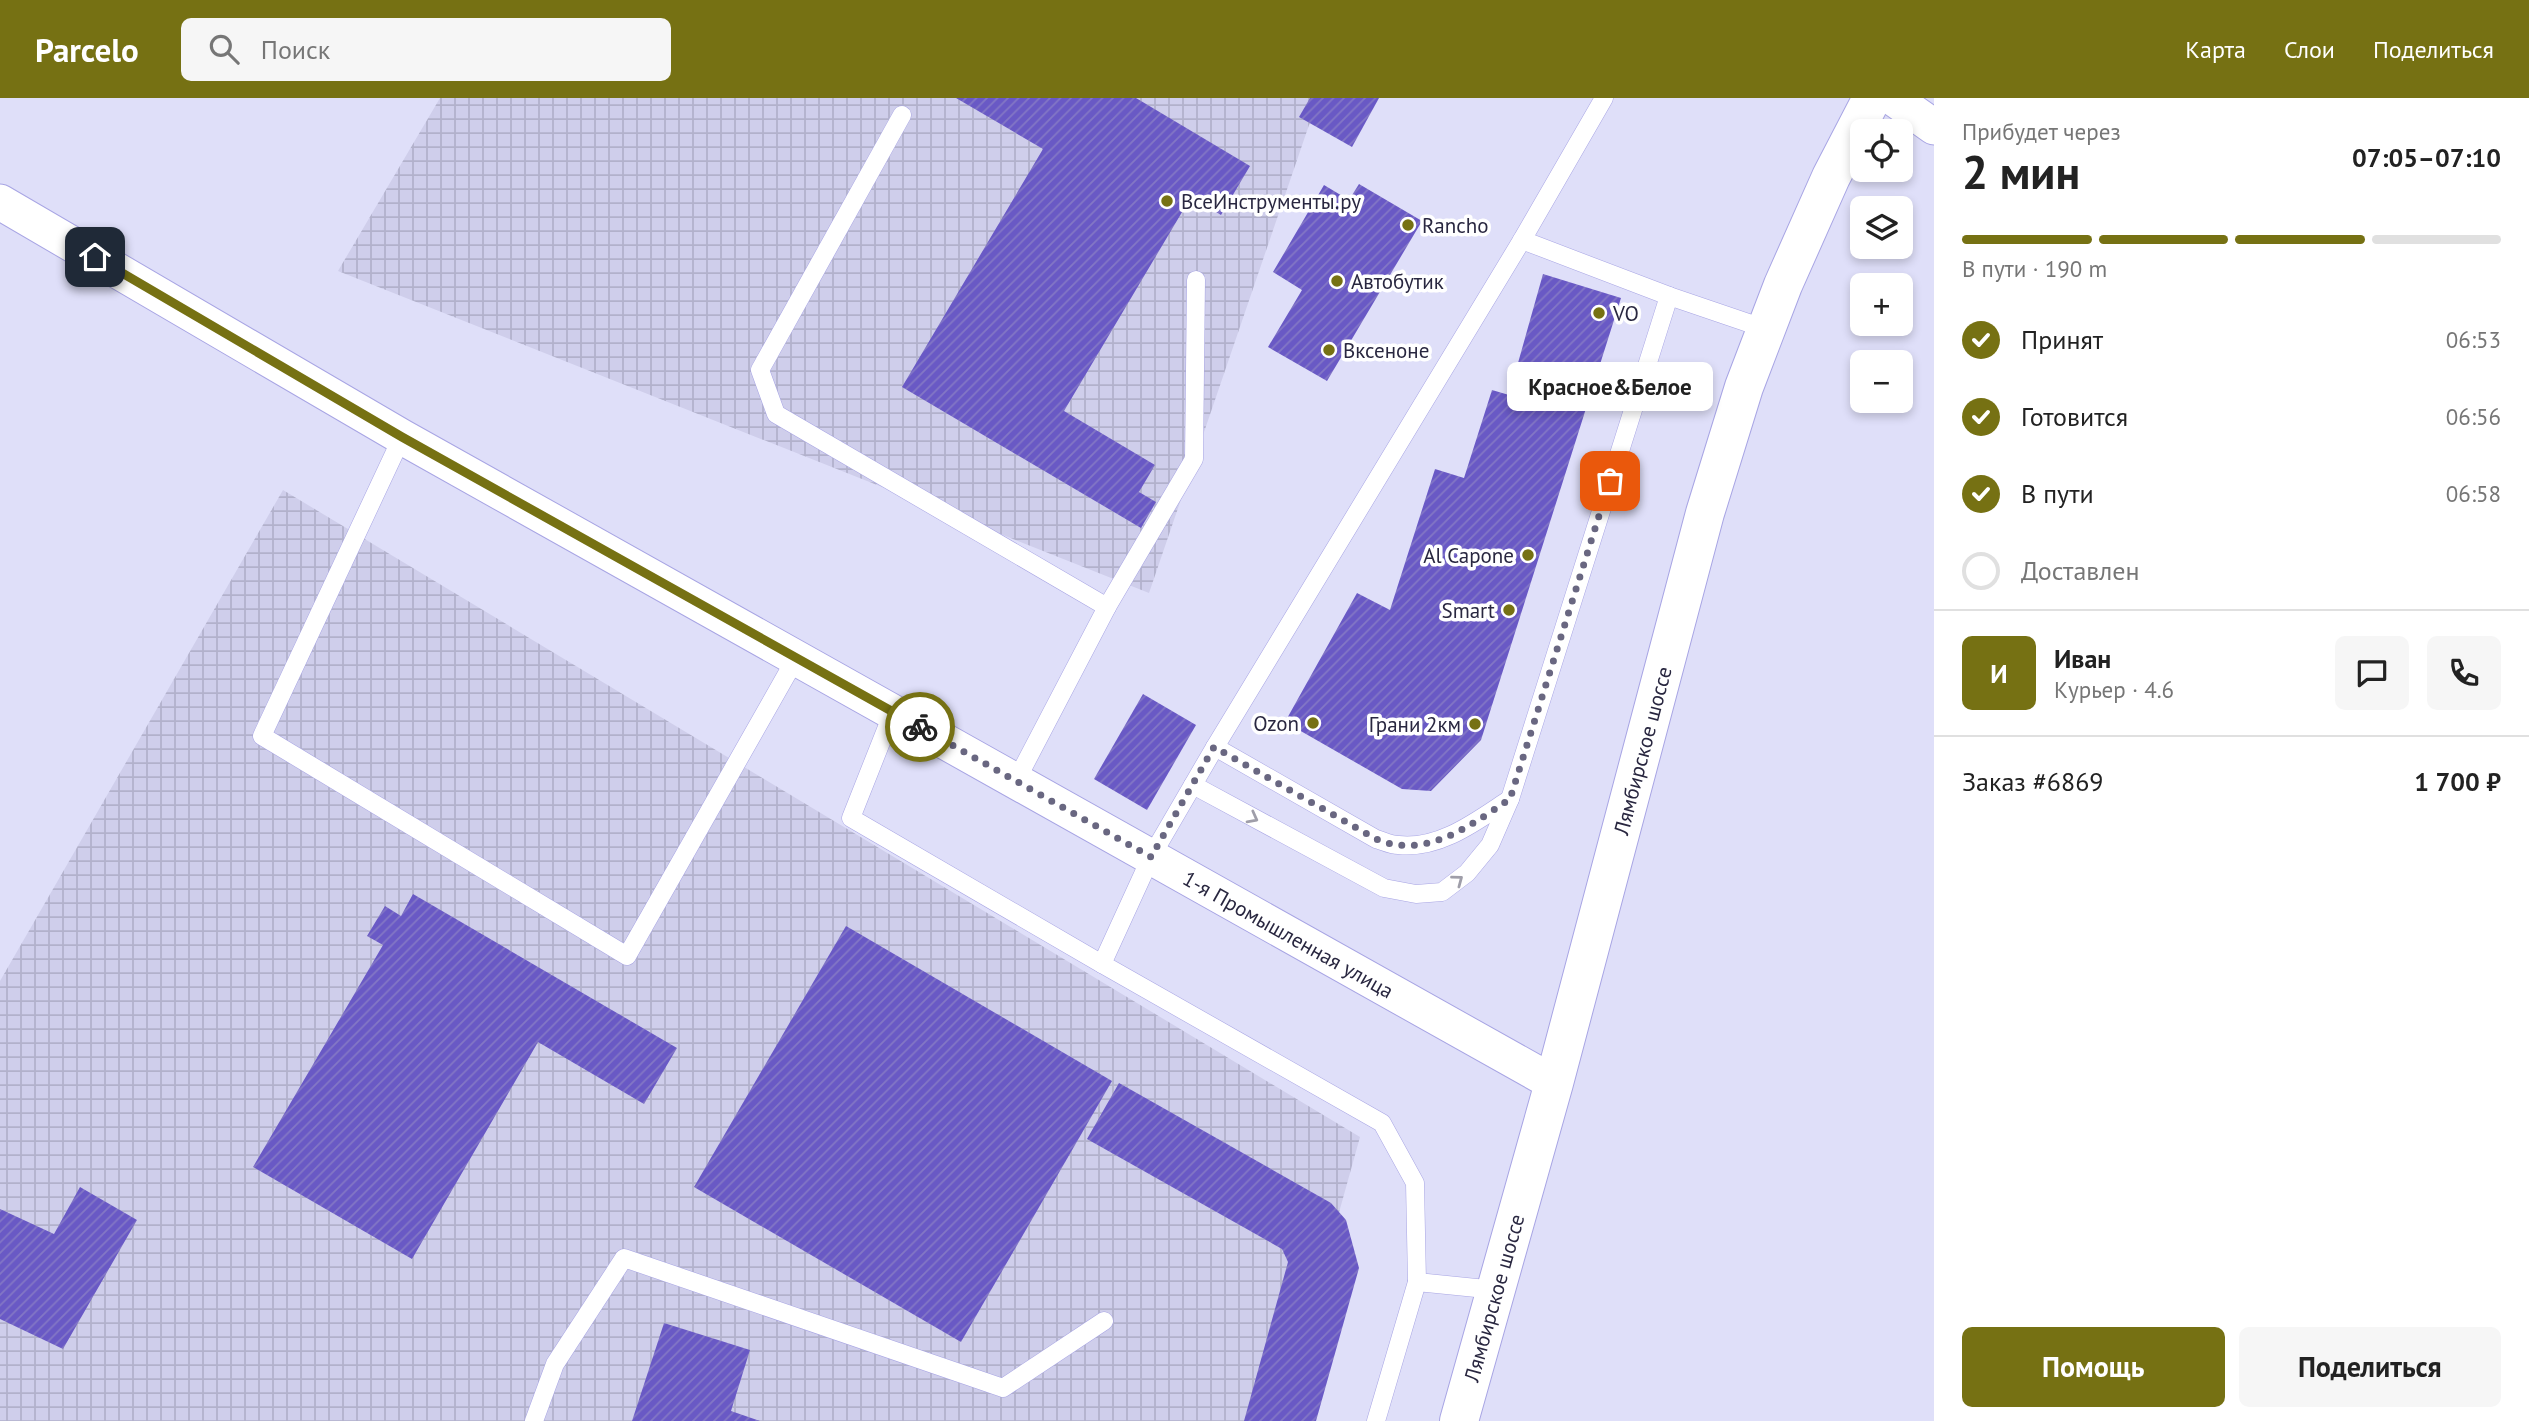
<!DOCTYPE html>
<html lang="ru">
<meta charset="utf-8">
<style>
:root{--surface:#fff;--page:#f6f6f6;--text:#222;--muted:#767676;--line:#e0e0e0;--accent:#767113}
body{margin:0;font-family:"PT Sans",sans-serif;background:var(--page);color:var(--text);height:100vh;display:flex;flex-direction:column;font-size:26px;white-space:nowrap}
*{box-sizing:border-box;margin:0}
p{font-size:23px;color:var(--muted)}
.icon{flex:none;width:38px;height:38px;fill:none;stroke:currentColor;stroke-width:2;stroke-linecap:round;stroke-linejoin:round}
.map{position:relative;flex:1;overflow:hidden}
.drawer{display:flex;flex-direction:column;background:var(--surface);width:595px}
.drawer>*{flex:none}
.tools{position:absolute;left:1850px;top:21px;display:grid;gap:14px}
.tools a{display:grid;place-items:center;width:63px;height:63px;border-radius:10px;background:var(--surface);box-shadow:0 4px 10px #0003;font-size:35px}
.pin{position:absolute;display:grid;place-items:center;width:60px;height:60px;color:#fff;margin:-30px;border-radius:14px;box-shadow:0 4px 10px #0006}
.courier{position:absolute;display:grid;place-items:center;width:70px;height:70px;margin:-35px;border:5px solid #767113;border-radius:50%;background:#fff;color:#222;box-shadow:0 2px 9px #0007}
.bubble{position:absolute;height:49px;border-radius:10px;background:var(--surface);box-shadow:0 4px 10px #0003;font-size:23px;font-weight:700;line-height:49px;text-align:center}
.overview em{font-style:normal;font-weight:700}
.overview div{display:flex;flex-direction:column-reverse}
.overview{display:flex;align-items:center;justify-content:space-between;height:119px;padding:0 28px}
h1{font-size:46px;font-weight:700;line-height:52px}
.bar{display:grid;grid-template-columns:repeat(4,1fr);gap:10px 7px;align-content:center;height:84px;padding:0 28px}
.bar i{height:9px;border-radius:5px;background:var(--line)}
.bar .active{background:var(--accent)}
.bar p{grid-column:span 4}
.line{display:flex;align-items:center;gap:18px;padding:0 28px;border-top:2px solid var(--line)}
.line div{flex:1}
.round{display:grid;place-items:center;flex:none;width:74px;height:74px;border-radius:10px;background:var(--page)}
ol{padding:0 28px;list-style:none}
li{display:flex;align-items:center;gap:21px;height:77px}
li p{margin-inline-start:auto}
li .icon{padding:7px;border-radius:50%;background:var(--accent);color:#fff;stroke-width:4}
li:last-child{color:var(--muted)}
li i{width:38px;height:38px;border:4px solid var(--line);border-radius:50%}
.cta{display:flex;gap:14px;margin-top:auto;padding:14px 28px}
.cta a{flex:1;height:80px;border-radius:10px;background:var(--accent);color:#fff;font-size:28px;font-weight:700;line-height:80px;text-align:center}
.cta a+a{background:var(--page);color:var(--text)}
header{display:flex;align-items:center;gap:42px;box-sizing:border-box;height:98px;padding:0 35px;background:var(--accent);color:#fff}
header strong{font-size:33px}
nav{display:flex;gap:38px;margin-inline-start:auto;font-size:24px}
.search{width:490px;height:63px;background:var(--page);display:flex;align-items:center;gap:18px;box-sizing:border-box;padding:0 24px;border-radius:10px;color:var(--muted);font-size:26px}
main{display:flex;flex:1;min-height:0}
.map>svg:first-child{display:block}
.industrial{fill:url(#industrial-grid)}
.building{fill:url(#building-hatch)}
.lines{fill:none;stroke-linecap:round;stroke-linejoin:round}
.service-casing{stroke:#a8a5e4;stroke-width:19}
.minor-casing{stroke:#a8a5e4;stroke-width:37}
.primary-casing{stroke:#a8a5e4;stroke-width:40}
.service{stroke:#fff;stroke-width:18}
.minor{stroke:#fff;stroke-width:35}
.primary{stroke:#fff;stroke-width:38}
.oneway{stroke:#9f9ea9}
.done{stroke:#696781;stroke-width:7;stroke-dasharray:0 12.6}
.route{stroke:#767113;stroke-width:9}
.poi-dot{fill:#767113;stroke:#fff;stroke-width:2.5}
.labels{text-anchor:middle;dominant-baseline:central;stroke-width:7;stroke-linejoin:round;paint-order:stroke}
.poi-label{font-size:21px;fill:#292740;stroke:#fff;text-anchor:start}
.street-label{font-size:21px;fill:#292740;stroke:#fff}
</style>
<header>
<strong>Parcelo</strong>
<div class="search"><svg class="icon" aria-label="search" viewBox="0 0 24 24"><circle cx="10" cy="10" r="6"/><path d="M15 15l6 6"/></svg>Поиск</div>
<nav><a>Карта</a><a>Слои</a><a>Поделиться</a></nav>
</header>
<main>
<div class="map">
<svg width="1934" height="1323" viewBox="0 0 1934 1323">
<defs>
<pattern id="industrial-grid" width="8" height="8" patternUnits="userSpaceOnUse" patternTransform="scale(1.75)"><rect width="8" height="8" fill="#cfceeb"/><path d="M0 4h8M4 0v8" fill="none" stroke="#b2b1cb"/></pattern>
<pattern id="building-hatch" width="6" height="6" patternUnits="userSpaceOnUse" patternTransform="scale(1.75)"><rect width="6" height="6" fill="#6959c5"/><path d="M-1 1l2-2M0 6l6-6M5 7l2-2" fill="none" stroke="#8377c5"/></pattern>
</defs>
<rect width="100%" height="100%" fill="#dfdff9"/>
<g class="industrial">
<polygon points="440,0 1325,0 1309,27 1149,495 338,173"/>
<polygon points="283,392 1360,1039 1281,1323 0,1323 0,883"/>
</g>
<g class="building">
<polygon points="956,0 1136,0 1250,68 1221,117 1191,99 1064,313 1155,367 1139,394 1156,404 1141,430 902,289 1043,51"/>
<polygon points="1310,0 1379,0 1352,49 1299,19"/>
<polygon points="1359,86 1422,123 1327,283 1268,249 1302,192 1273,174 1324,87 1349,102"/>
<polygon points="1543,176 1621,200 1481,642 1431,693 1402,691 1285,624 1357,495 1390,512 1435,371 1464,380 1492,292 1509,297"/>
<polygon points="1143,596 1196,627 1147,712 1094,681"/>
<polygon points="413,796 677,950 644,1006 538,944 412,1161 253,1069 383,847 367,838 385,808 401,818"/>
<polygon points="846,828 1112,983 961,1244 694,1089"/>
<polygon points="1119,985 1331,1105 1346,1122 1359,1170 1316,1323 1244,1323 1288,1164 1282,1151 1087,1041"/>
<polygon points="80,1089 137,1122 63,1251 0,1221 0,1111 54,1136"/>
<polygon points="664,1225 750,1252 731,1313 760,1323 632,1323"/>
</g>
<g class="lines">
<g class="service-casing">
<g id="service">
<polyline points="902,17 760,272 776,316 1107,509 1016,683"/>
<polyline points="1669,198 1766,231"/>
<polyline points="402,339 262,638 627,858 796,560"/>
<polyline points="1107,509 1194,361 1196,182"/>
<polyline points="893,614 851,720 1102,866"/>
<path d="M1215 649 1376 741C1383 743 1391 747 1398 747 1440 752 1478 722 1510 701"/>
<polyline points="1193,687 1384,790 1416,796 1442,794 1467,775 1490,747 1510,701 1669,198 1522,142"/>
<polyline points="1417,1184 1415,1085 1382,1025 1102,866 1151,759 1215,649 1522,142 1604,0"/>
<polyline points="534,1323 555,1266 624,1160 1003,1290 1104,1223"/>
<polyline points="1376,1323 1417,1184 1496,1192"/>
</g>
</g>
<g class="minor-casing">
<g id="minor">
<polyline points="1893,0 1934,29"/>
<path id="s1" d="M0 104 402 339 1554 985"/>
</g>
</g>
<g class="primary-casing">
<g id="primary">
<path id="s2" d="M1459 1323 1554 985 1705 415 1744 289 1783 187 1831 79 1872 0"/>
</g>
</g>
<use href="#service" class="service"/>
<use href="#minor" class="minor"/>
<use href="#primary" class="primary"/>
</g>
<defs><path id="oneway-chevron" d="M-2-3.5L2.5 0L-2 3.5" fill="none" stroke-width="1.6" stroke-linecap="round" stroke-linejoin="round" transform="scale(1.75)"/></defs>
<g class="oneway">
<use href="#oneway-chevron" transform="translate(1253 720) rotate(28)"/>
<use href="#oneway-chevron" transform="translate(1458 782) rotate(-37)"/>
</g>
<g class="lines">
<path class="done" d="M920 629 1151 759 1214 649 1376 741C1383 743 1391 747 1398 747 1440 752 1478 722 1510 701L1610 383"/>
<polyline class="route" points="95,159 402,339 920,629"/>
</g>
<g class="poi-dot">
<circle cx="1167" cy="103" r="7"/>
<circle cx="1408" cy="127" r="7"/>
<circle cx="1337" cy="183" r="7"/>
<circle cx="1599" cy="215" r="7"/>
<circle cx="1329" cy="252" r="7"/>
<circle cx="1528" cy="457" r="7"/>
<circle cx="1509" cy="512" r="7"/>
<circle cx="1313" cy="625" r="7"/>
<circle cx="1475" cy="626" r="7"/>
</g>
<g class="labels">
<g class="poi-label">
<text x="1181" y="103">ВсеИнструменты.ру</text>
<text x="1422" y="127">Rancho</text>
<text x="1351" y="183">Автобутик</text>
<text x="1613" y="215">VO</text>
<text x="1343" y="252">Вксеноне</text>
<text x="1514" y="457" text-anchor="end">Al Capone</text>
<text x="1495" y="512" text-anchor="end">Smart</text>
<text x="1299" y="625" text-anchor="end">Ozon</text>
<text x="1461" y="626" text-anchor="end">Грани 2км</text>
</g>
<g class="street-label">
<text stroke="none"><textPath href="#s2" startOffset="695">Лямбирское шоссе</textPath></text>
<text stroke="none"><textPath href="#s1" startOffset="1482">1-я Промышленная улица</textPath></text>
<text stroke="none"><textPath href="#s2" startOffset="128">Лямбирское шоссе</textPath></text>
</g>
</g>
</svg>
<div class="tools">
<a><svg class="icon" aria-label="locate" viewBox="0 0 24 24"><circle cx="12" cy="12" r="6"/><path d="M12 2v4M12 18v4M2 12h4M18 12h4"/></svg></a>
<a><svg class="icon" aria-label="layers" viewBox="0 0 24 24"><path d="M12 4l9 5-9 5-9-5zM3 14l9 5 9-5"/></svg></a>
<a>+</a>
<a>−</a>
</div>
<div class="pin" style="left:1610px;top:383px;background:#ea580c"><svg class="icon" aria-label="bag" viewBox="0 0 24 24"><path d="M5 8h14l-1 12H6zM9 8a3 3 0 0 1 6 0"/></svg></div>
<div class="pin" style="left:95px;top:159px;background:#1f2937"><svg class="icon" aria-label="home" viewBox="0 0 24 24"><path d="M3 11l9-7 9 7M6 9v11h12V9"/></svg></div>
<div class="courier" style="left:920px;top:629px"><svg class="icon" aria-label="bike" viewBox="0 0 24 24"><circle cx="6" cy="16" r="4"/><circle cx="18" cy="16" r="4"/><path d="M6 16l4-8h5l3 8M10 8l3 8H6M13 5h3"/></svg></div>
<div class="bubble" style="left:1507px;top:264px;width:206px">Красное&amp;Белое</div>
</div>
<section class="drawer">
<div class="overview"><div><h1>2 мин</h1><p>Прибудет через</p></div><em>07:05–07:10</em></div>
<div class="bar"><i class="active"></i><i class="active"></i><i class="active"></i><i></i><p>В пути · 190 m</p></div>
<ol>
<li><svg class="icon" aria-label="check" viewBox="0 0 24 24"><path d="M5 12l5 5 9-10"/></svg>Принят<p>06:53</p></li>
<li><svg class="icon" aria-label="check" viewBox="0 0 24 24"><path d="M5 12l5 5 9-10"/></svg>Готовится<p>06:56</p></li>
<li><svg class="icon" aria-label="check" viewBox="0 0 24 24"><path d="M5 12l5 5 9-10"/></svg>В пути<p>06:58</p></li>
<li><i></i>Доставлен</li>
</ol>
<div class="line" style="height:126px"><b class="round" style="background:var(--accent);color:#fff">И</b><div><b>Иван</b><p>Курьер · 4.6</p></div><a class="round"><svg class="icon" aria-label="chat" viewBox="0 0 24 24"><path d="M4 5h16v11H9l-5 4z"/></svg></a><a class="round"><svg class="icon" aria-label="phone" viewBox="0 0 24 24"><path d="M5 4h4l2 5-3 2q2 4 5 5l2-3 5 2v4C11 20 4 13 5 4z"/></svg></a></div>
<div class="line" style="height:91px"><div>Заказ #6869</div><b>1 700 ₽</b></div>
<div class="cta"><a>Помощь</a><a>Поделиться</a></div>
</section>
</main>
